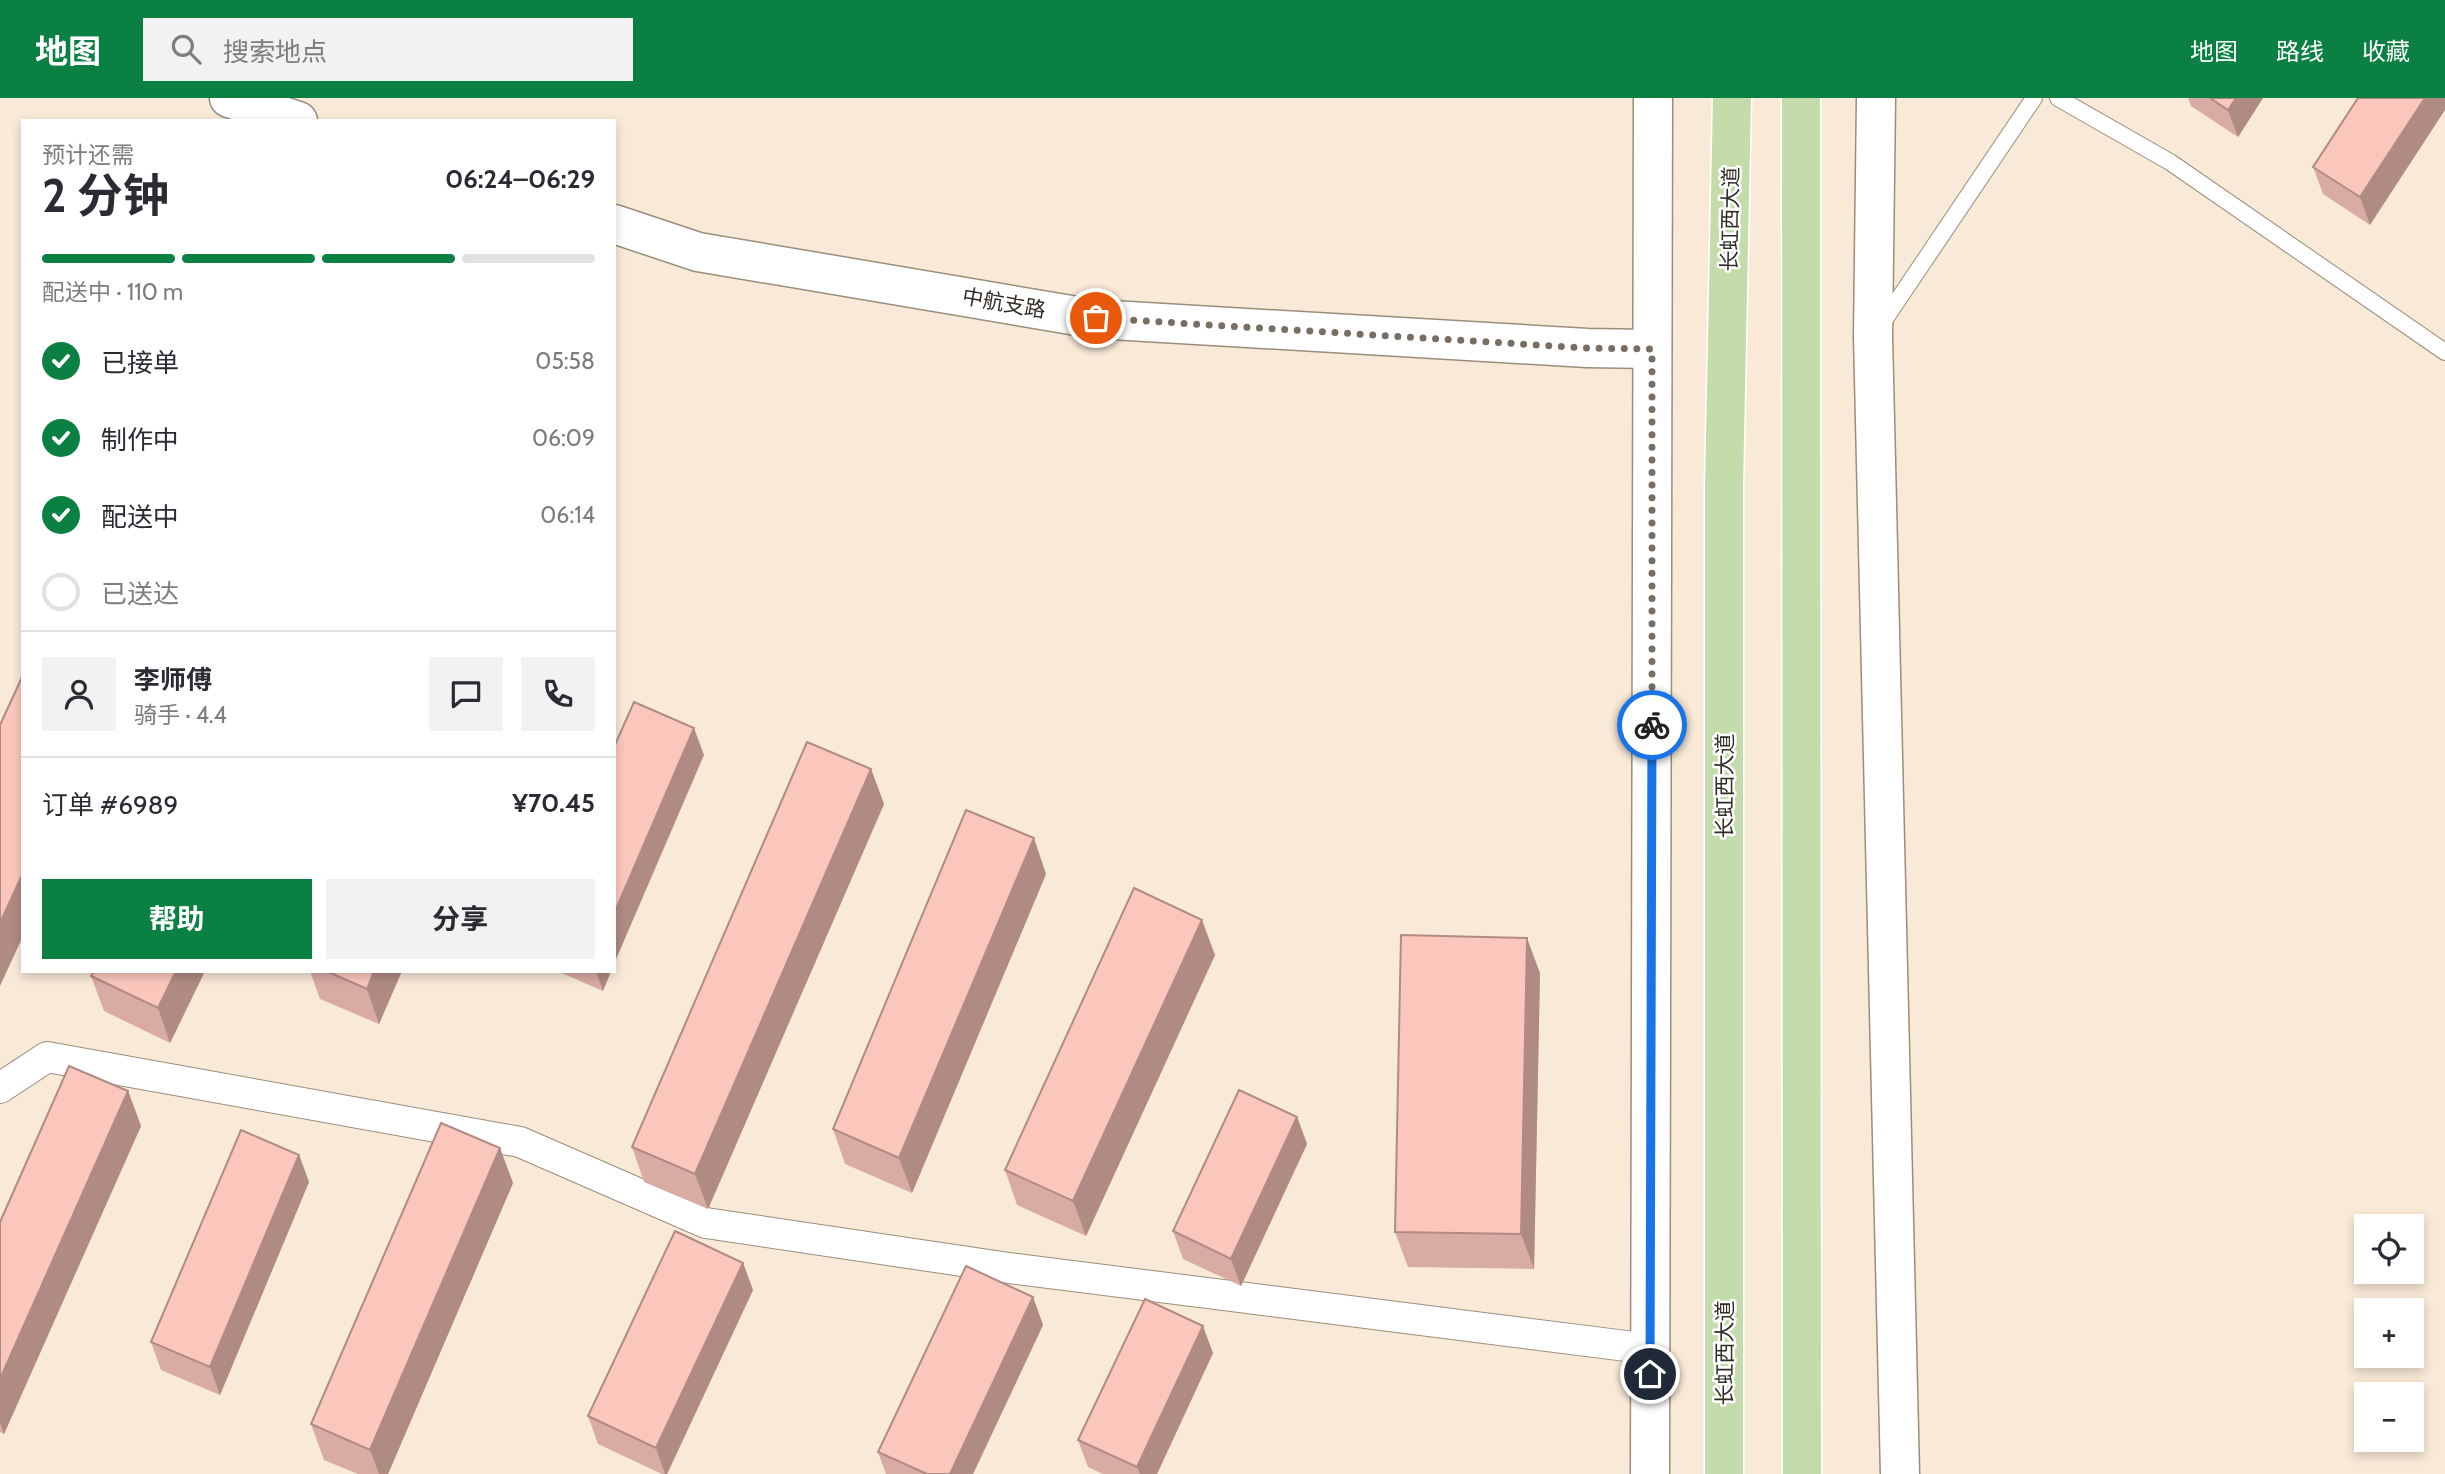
<!DOCTYPE html>
<html lang="zh">
<meta charset="utf-8">
<style>
:root{--surface:#fff;--page:#f2f2f3;--text:#2b2b33;--muted:#7c7c81;--line:#e1e1e2;--accent:#0b8043}
body{margin:0;font-family:Cabin,"Noto Sans SC",sans-serif;background:var(--page);color:var(--text);height:100vh;display:flex;flex-direction:column;font-size:26px;white-space:nowrap}
*{box-sizing:border-box;margin:0}
p{font-size:23px;color:var(--muted)}
.icon{flex:none;width:38px;height:38px;fill:none;stroke:currentColor;stroke-width:2;stroke-linecap:round;stroke-linejoin:round}
.map{position:relative;flex:1;overflow:hidden}
.details{position:absolute;left:21px;top:21px;width:595px;height:854px;display:flex;flex-direction:column;background:var(--surface);border-radius:0px;box-shadow:0 4px 10px #0003}
.details>*{flex:none}
.fabs{position:absolute;left:2354px;top:1116px;display:grid;gap:14px}
.fabs a{display:grid;place-items:center;width:70px;height:70px;border-radius:0px;background:var(--surface);box-shadow:0 4px 10px #0003;font-size:35px}
.pin{position:absolute;display:grid;place-items:center;width:60px;height:60px;color:#fff;margin:-30px;border:4px solid #fff;border-radius:50%;box-shadow:0 2px 7px #0007}
.courier{position:absolute;display:grid;place-items:center;width:70px;height:70px;margin:-35px;border:5px solid #1a73e8;border-radius:50%;background:#fff;color:#222;box-shadow:0 2px 9px #0007}
.overview em{font-style:normal;font-weight:700}
.overview div{display:flex;flex-direction:column-reverse}
.overview{display:flex;align-items:center;justify-content:space-between;height:119px;padding:0 21px}
h1{font-size:46px;font-weight:700;line-height:52px}
.bar{display:grid;grid-template-columns:repeat(4,1fr);gap:10px 7px;align-content:center;height:84px;padding:0 21px}
.bar i{height:9px;border-radius:5px;background:var(--line)}
.bar .on{background:var(--accent)}
.bar p{grid-column:span 4}
.line{display:flex;align-items:center;gap:18px;padding:0 21px;border-top:2px solid var(--line)}
.line div{flex:1}
.round{display:grid;place-items:center;flex:none;width:74px;height:74px;border-radius:0px;background:var(--page)}
ol{padding:0 21px;list-style:none}
li{display:flex;align-items:center;gap:21px;height:77px}
li p{margin-inline-start:auto}
li .icon{padding:7px;border-radius:50%;background:var(--accent);color:#fff;stroke-width:4}
li:last-child{color:var(--muted)}
li i{width:38px;height:38px;border:4px solid var(--line);border-radius:50%}
.primary-button{display:flex;gap:14px;margin-top:auto;padding:14px 21px}
.primary-button a{flex:1;height:80px;border-radius:0px;background:var(--accent);color:#fff;font-size:28px;font-weight:700;line-height:80px;text-align:center}
.primary-button a+a{background:var(--page);color:var(--text)}
header{display:flex;align-items:center;gap:42px;box-sizing:border-box;height:98px;padding:0 35px;background:var(--accent);color:#fff}
header strong{font-size:33px}
nav{display:flex;gap:38px;margin-inline-start:auto;font-size:24px}
.search{width:490px;height:63px;background:var(--page);display:flex;align-items:center;gap:18px;box-sizing:border-box;padding:0 24px;border-radius:0px;color:var(--muted);font-size:26px}
.map>svg:first-child{display:block}
.lines{fill:none;stroke-linecap:round;stroke-linejoin:round}
.lane-casing{stroke:#9b8d7c;stroke-width:18}
.street-casing{stroke:#9b8d7c;stroke-width:32}
.secondary-casing{stroke:#9b8d7c;stroke-width:41}
.primary-casing{stroke:#fff;stroke-width:41}
.lane{stroke:#fff;stroke-width:16}
.street{stroke:#fff;stroke-width:30}
.secondary{stroke:#fff;stroke-width:38}
.primary{stroke:#c4dcac;stroke-width:38}
.wall{fill:#d8aba3}
.shaded-wall{fill:#b08b84}
.building{fill:#fbc7bd;stroke:#b08b84;stroke-width:2}
.done{stroke:#786e63;stroke-width:7;stroke-dasharray:0 12.6}
.route{stroke:#1a73e8;stroke-width:9}
.labels{text-anchor:middle;dominant-baseline:central;stroke-width:5;stroke-linejoin:round;paint-order:stroke}
.street-label{font-size:21px;fill:#322c25;stroke:#fff}
</style>
<header>
<strong>地图</strong>
<div class="search"><svg class="icon" aria-label="search" viewBox="0 0 24 24"><circle cx="10" cy="10" r="6"/><path d="M15 15l6 6"/></svg>搜索地点</div>
<nav><a>地图</a><a>路线</a><a>收藏</a></nav>
</header>
<div class="map">
<svg width="2445" height="1376" viewBox="0 0 2445 1376">
<rect width="100%" height="100%" fill="#f9ead7"/>
<g class="lines">
<g class="lane-casing">
<g id="lane">
<polyline points="2058,0 2170,64 2445,254"/>
<polyline points="1881,227 2034,0"/>
</g>
</g>
<g class="street-casing">
<polyline id="street" points="0,990 47,959 520,1044 706,1125 1009,1170 1650,1251"/>
</g>
<g class="secondary-casing">
<g id="secondary">
<polyline points="229,0 298,23"/>
<polyline points="1876,0 1873,238 1900,1376"/>
<polyline points="614,126 698,154 1095,221 1587,250 1652,251"/>
<polyline points="1650,1376 1653,0"/>
</g>
</g>
<g class="primary-casing">
<g id="primary">
<polyline points="1801,0 1802,1376"/>
<polyline points="1724,1376 1724,389 1732,0"/>
</g>
</g>
<use href="#lane" class="lane"/>
<use href="#street" class="street"/>
<use href="#secondary" class="secondary"/>
<use href="#primary" class="primary"/>
</g>
<g class="wall">
<polygon points="2188,0 2263,0 2238,39 2191,8"/>
<polygon points="2358,0 2370,127 2323,96 2313,69"/>
<polygon points="871,671 884,706 708,1111 644,1084 632,1049"/>
<polygon points="1046,776 912,1095 845,1066 833,1031"/>
<polygon points="1215,857 1086,1138 1017,1107 1005,1072"/>
<polygon points="205,873 170,945 104,913 91,878"/>
<polygon points="310,873 402,873 379,926 320,901"/>
<polygon points="557,873 611,873 603,893"/>
<polygon points="1540,875 1534,1171 1408,1169 1395,1134"/>
<polygon points="128,993 141,1028 4,1336 0,1334 0,1124"/>
<polygon points="1297,1019 1307,1046 1241,1188 1183,1161 1173,1133"/>
<polygon points="500,1050 513,1085 388,1376 358,1376 324,1362 311,1326"/>
<polygon points="299,1057 309,1084 220,1297 161,1272 151,1244"/>
<polygon points="743,1165 753,1192 667,1376 662,1376 598,1346 588,1318"/>
<polygon points="1033,1199 1043,1227 973,1376 886,1376 878,1354"/>
<polygon points="1213,1255 1157,1376 1103,1376 1088,1369 1078,1342"/>
</g>
<g class="shaded-wall">
<polygon points="2236,0 2263,0 2238,39 2228,12"/>
<polygon points="2425,0 2445,0 2445,12 2370,127 2360,99"/>
<polygon points="694,630 704,657 614,866 614,816"/>
<polygon points="871,671 884,706 708,1111 695,1076"/>
<polygon points="1034,740 1046,776 912,1095 899,1060"/>
<polygon points="23,775 23,838 0,888 0,825"/>
<polygon points="1202,822 1215,857 1086,1138 1073,1103"/>
<polygon points="1527,840 1540,875 1534,1171 1521,1136"/>
<polygon points="176,873 205,873 170,945 158,910"/>
<polygon points="374,873 402,873 379,926 367,891"/>
<polygon points="596,873 611,873 603,893"/>
<polygon points="128,993 141,1028 4,1336 0,1324 0,1281"/>
<polygon points="1297,1019 1307,1046 1241,1188 1231,1161"/>
<polygon points="500,1050 513,1085 388,1376 379,1376 370,1352"/>
<polygon points="299,1057 309,1084 220,1297 210,1269"/>
<polygon points="743,1165 753,1192 667,1376 665,1376 656,1350"/>
<polygon points="1033,1199 1043,1227 973,1376 950,1376"/>
<polygon points="1203,1228 1213,1255 1157,1376 1140,1376 1137,1369"/>
</g>
<g class="building">
<polygon points="2210,0 2236,0 2228,12"/>
<polygon points="2358,0 2425,0 2360,99 2313,69"/>
<polygon points="23,577 23,775 0,825 0,627"/>
<polygon points="634,604 694,630 614,816 614,649"/>
<polygon points="807,644 871,671 695,1076 632,1049"/>
<polygon points="966,712 1034,740 899,1060 833,1031"/>
<polygon points="1134,790 1202,822 1073,1103 1005,1072"/>
<polygon points="1401,837 1527,840 1521,1136 1395,1134"/>
<polygon points="94,873 176,873 158,910 91,878"/>
<polygon points="326,873 374,873 367,891"/>
<polygon points="69,968 128,993 0,1281 0,1124"/>
<polygon points="1239,992 1297,1019 1231,1161 1173,1133"/>
<polygon points="441,1025 500,1050 370,1352 311,1326"/>
<polygon points="241,1032 299,1057 210,1269 151,1244"/>
<polygon points="675,1133 743,1165 656,1350 588,1318"/>
<polygon points="966,1168 1033,1199 950,1376 927,1376 878,1354"/>
<polygon points="1145,1201 1203,1228 1137,1369 1078,1342"/>
</g>
<g class="lines">
<polyline class="done" points="1096,220 1587,250 1652,251 1652,627"/>
<polyline class="route" points="1650,1276 1652,627"/>
</g>
<g class="labels">
<g class="street-label">
<text transform="translate(1730 121) rotate(-89)">长虹西大道</text>
<text transform="translate(1004 205) rotate(10)">中航支路</text>
<text transform="translate(1724 688) rotate(-90)">长虹西大道</text>
<text transform="translate(1724 1255) rotate(-90)">长虹西大道</text>
</g>
</g>
</svg>
<div class="fabs">
<a><svg class="icon" aria-label="locate" viewBox="0 0 24 24"><circle cx="12" cy="12" r="6"/><path d="M12 2v4M12 18v4M2 12h4M18 12h4"/></svg></a>
<a>+</a>
<a>−</a>
</div>
<div class="pin" style="left:1096px;top:220px;background:#ea580c"><svg class="icon" aria-label="bag" viewBox="0 0 24 24"><path d="M5 8h14l-1 12H6zM9 8a3 3 0 0 1 6 0"/></svg></div>
<div class="pin" style="left:1650px;top:1276px;background:#1f2937"><svg class="icon" aria-label="home" viewBox="0 0 24 24"><path d="M3 11l9-7 9 7M6 9v11h12V9"/></svg></div>
<div class="courier" style="left:1652px;top:627px"><svg class="icon" aria-label="bike" viewBox="0 0 24 24"><circle cx="6" cy="16" r="4"/><circle cx="18" cy="16" r="4"/><path d="M6 16l4-8h5l3 8M10 8l3 8H6M13 5h3"/></svg></div>
<section class="details">
<div class="overview"><div><h1>2 分钟</h1><p>预计还需</p></div><em>06:24–06:29</em></div>
<div class="bar"><i class="on"></i><i class="on"></i><i class="on"></i><i></i><p>配送中 · 110 m</p></div>
<ol>
<li><svg class="icon" aria-label="check" viewBox="0 0 24 24"><path d="M5 12l5 5 9-10"/></svg>已接单<p>05:58</p></li>
<li><svg class="icon" aria-label="check" viewBox="0 0 24 24"><path d="M5 12l5 5 9-10"/></svg>制作中<p>06:09</p></li>
<li><svg class="icon" aria-label="check" viewBox="0 0 24 24"><path d="M5 12l5 5 9-10"/></svg>配送中<p>06:14</p></li>
<li><i></i>已送达</li>
</ol>
<div class="line" style="height:126px"><a class="round"><svg class="icon" aria-label="person" viewBox="0 0 24 24"><circle cx="12" cy="8" r="4"/><path d="M4 21q1-7 8-7t8 7"/></svg></a><div><b>李师傅</b><p>骑手 · 4.4</p></div><a class="round"><svg class="icon" aria-label="chat" viewBox="0 0 24 24"><path d="M4 5h16v11H9l-5 4z"/></svg></a><a class="round"><svg class="icon" aria-label="phone" viewBox="0 0 24 24"><path d="M5 4h4l2 5-3 2q2 4 5 5l2-3 5 2v4C11 20 4 13 5 4z"/></svg></a></div>
<div class="line" style="height:91px"><div>订单 #6989</div><b>¥70.45</b></div>
<div class="primary-button"><a>帮助</a><a>分享</a></div>
</section>
</div>
